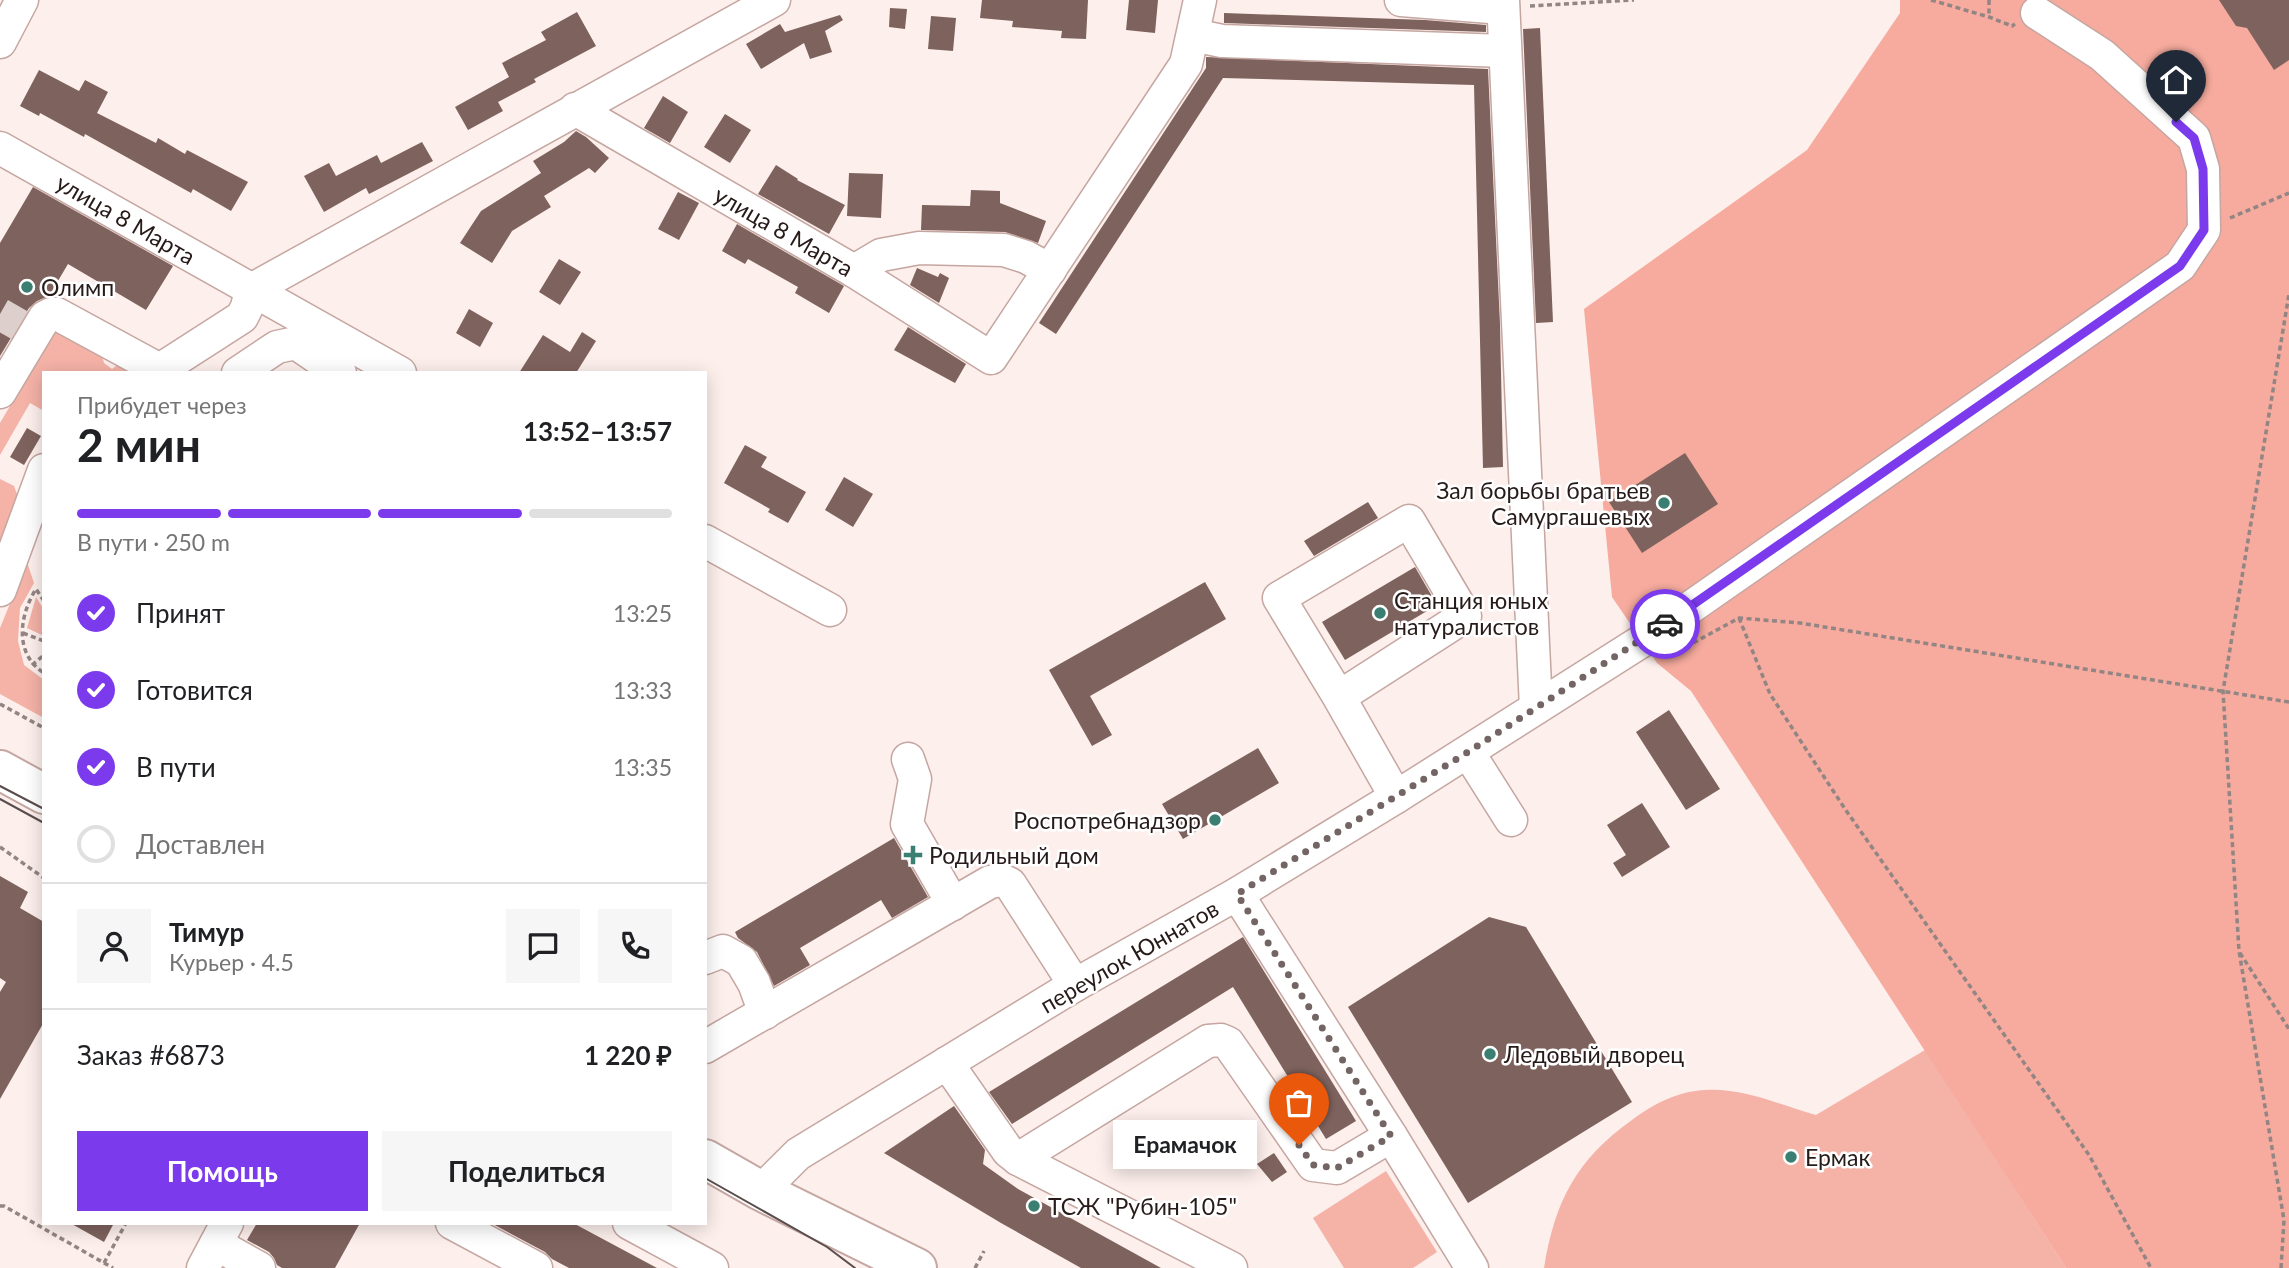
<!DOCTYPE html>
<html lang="ru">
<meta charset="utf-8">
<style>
:root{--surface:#fff;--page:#f6f6f6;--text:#202124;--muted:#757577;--line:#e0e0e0;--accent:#7c3aed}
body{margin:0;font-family:Lato,sans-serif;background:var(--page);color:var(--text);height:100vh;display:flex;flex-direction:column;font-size:26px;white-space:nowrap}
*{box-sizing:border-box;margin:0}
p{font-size:23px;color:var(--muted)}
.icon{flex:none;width:38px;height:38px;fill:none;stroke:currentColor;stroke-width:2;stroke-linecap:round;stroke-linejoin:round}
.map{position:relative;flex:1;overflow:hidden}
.panel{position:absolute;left:42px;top:371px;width:665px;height:854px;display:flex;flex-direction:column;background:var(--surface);border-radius:0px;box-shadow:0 4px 18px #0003}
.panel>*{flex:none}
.pin{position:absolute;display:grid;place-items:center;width:60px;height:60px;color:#fff;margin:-72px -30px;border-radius:50% 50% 50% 0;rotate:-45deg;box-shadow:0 0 7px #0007}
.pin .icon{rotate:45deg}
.courier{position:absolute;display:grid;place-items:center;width:70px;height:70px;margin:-35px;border:5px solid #7c3aed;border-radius:50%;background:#fff;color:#222;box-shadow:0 2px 9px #0007}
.bubble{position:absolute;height:49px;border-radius:0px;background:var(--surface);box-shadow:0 4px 18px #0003;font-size:23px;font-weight:700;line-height:49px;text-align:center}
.summary em{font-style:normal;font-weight:700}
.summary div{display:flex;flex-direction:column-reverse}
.summary{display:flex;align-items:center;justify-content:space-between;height:119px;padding:0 35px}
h1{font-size:46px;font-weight:700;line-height:52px}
.bar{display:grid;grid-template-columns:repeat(4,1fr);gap:10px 7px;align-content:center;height:84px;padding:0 35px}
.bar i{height:9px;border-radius:5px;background:var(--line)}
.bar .current{background:var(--accent)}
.bar p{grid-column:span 4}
.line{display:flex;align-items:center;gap:18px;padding:0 35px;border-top:2px solid var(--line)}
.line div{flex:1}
.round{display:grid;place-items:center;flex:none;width:74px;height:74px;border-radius:0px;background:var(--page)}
ol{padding:0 35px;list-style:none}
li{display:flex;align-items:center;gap:21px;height:77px}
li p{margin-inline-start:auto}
li .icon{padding:7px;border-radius:50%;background:var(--accent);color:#fff;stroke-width:4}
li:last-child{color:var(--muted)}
li i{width:38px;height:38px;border:4px solid var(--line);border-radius:50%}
.button{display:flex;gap:14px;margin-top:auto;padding:14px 35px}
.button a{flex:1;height:80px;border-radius:0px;background:var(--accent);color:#fff;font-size:28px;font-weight:700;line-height:80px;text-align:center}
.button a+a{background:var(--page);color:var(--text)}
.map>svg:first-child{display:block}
.green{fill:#f5b2a7}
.forest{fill:#f6ab9e}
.building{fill:#7e625d}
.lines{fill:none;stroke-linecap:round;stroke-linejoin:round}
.minor-tunnel{stroke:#dccfcc;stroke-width:32;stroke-dasharray:32 16;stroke-linecap:butt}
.minor-casing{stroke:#c5a6a1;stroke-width:35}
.major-casing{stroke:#c5a6a1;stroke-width:42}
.path{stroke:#928583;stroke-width:3.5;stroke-dasharray:5 3.5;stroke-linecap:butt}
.minor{stroke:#fff;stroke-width:32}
.major{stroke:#fff;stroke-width:38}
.tram{stroke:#5a4e4c;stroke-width:2}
.done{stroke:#726563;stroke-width:7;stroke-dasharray:0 12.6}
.route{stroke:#7c3aed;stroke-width:9}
.poi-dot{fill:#3b7f72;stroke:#fff;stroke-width:2.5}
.labels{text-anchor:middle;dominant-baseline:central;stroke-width:5;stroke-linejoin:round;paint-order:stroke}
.street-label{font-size:23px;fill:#271b19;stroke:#fff}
.poi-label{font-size:23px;fill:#271b19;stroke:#fff;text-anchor:start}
</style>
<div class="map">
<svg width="2289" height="1268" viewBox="0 0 2289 1268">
<rect width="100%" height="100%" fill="#fcefec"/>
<g class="green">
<polygon points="56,328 101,352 104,363 112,369 121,362 129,369 130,373 44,373 44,411 30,403 0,455 0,423"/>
<polygon points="0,479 14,486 22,508 0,558"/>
<polygon points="27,562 34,583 20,608 18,641 24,665 44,680 44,718 0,694 0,628"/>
<polygon points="36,597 44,610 44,636 27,628"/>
<path d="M1925 1050 2066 1268H1544C1555 1201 1576 1160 1632 1120 1653 1104 1678 1091 1706 1090 1744 1088 1780 1105 1816 1115Z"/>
<polygon points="1386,1171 1437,1252 1413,1268 1344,1268 1313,1218"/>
</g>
<polygon class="forest" points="1900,0 2289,0 2289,1268 2066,1268 1691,691 1657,663 1612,597 1584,309 1807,150 1900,13"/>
<g class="building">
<polygon points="982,0 1088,0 1086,39 1061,38 1062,31 1012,27 1013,21 980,18"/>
<polygon points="1129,0 1158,0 1155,33 1126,30"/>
<polygon points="2219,0 2289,0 2289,60 2274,70 2247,28 2236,26"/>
<polygon points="890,8 907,9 905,29 889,27"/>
<polygon points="577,12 596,46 534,79 536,82 498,102 503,111 468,130 455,107 509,77 502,63 546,40 541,32"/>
<polygon points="1224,13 1425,20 1486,25 1486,32 1224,23"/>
<polygon points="840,15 843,20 825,31 832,52 810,59 804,43 761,69 746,44 780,24 785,32"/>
<polygon points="931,16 956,18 953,51 928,49"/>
<polygon points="1540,28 1553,322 1536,323 1523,29"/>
<polygon points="1206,57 1488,69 1500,324 1503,467 1483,468 1474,85 1223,78 1056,334 1039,323 1206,68"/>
<polygon points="39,70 79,91 85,80 108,92 97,113 156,143 158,138 185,154 187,150 248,182 231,211 193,189 191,193 85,134 84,137 40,113 39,116 20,106"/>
<polygon points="663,96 688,112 670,143 644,128"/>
<polygon points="725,114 751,130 730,163 704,147"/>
<polygon points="576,131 586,137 609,158 595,173 589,168 544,196 551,207 512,231 492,263 460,243 481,211 541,173 533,161 564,142"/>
<polygon points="422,142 433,161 369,194 366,188 324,212 304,176 329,163 336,176 377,155 381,163"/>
<polygon points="776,165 798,179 797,180 845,205 829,234 758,194"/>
<polygon points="849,173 883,174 881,218 847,216"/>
<polygon points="33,187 173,266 146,310 68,264 49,296 37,301 29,308 0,356 0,243"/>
<polygon points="971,190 1000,191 1000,203 1046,221 1038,243 1005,232 921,230 922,205 970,206"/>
<polygon points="678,192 699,203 679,240 658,229"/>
<polygon points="737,224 844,286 829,313 795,293 798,287 748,259 745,264 722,251"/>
<polygon points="559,259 581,272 560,305 539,292"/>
<polygon points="917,268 938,277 940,273 949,278 939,303 910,285"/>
<polygon points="469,309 493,323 480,347 456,333"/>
<polygon points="908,327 966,364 955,383 894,350"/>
<polygon points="582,332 596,341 576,373 519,373 543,335 570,352"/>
<polygon points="27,428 41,436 24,465 10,457"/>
<polygon points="745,445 767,457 761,467 806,492 788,523 768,512 770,509 724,483"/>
<polygon points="1685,453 1718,504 1642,553 1609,502"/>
<polygon points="844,477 873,494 853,527 825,510"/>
<polygon points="1368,502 1378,518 1314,556 1304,541"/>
<polygon points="1415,567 1437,605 1345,660 1322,622"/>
<polygon points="1205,582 1226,619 1090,696 1112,735 1092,746 1049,670"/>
<polygon points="1669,710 1720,789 1686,810 1636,732"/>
<polygon points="1258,748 1279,783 1183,839 1162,804"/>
<polygon points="1642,803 1670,847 1622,877 1613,863 1626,855 1607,825"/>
<polygon points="894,838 928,897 892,918 881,900 800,948 810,965 774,986 757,952 738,938 735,932"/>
<polygon points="0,876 28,892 20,908 44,922 44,1022 0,1099 0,992 6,982 0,978"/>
<polygon points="1489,917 1526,927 1632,1102 1468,1203 1348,1007"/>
<polygon points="1243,937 1356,1121 1326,1139 1233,987 1012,1124 989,1092"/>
<polygon points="954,1106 985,1150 983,1164 1018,1189 1161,1268 1081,1268 1001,1223 884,1153"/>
<polygon points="1274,1153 1287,1172 1272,1182 1257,1164"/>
<polygon points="70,1223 114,1223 104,1242"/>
<polygon points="257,1223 360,1223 335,1268 282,1268 277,1265 274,1258 269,1252 247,1240"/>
<polygon points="491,1223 573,1223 657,1268 569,1268 552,1259 545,1252"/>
</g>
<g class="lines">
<polyline class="minor-tunnel" points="0,314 28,330"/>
<g class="minor-casing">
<g id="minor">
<polyline points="1401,0 1503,8"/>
<polyline points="1503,0 1536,708"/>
<polyline points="1193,35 1222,41 1505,51"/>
<polyline points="0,42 22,0"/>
<polyline points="575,109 854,271 991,358 1186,64 1200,0"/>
<polyline points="0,148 400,373"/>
<polyline points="854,271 881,255 919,248 1004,250 1026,257 1050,270"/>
<polyline points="251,290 774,0"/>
<polyline points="155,373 242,317 247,307 251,290"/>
<polyline points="238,373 277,347 296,343 340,373"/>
<polyline points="0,392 45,317 51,314 57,314 160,370"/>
<polyline points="705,541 830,610"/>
<polyline points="0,590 44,470"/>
<polyline points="1339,697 1465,616 1409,521 1279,598 1339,697 1396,797"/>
<polyline points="1468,752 1511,820"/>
<polyline points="908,759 915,779 907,824 953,904"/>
<polyline points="1237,894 1391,1136 1472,1268"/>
<polyline points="705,958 723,951 741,961 754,983 765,1013"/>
<polyline points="705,1047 990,882 1002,880 1010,884 1075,985"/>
<polyline points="947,1063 1008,1151 1018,1159 1231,1268"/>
<polyline points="1018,1159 1208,1041 1221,1040 1228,1043 1313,1165 1337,1168 1391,1136"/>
<polyline points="761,1191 798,1154 1075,985 1237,894 1396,797 1645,639 2180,266 2204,230 2203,169 2194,138 2102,55 2037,13"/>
<polyline points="452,1223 536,1268"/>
<polyline points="629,1223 712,1268"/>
<polyline points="216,1244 259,1268"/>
<polyline points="203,1268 227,1223"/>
</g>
</g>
<g class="major-casing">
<g id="major">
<polyline points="0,770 44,794"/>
<polyline points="705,1159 761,1191 917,1268"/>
</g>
</g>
<g class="path">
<polyline points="1931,0 1989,17 2012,26 2015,24"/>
<polyline points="1989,0 1989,17"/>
<polyline points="1530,6 1634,0"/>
<polyline points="2230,218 2289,193"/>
<path d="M44 601 36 589C19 616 14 654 44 673"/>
<polyline points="1739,618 1770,694 1845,809 2089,1155 2151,1268"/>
<polyline points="23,633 44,641"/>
<polyline points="1671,655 1739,618 1800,623 2289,702"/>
<polyline points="32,665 44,655"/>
<polyline points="0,704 44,728"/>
<polyline points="0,847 44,878"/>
<polyline points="2240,953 2289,1029"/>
<polyline points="0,1206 4,1206 113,1268"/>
<polyline points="104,1263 126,1223"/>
<polyline points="975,1268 984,1251"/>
<polyline points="2281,1268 2284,1220 2239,951 2223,691 2289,294"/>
</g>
<use href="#minor" class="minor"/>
<use href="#major" class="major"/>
<g class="tram">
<polyline points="0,786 44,809"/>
<polyline points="0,799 44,823"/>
<polyline points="705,1178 827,1247 855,1268"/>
</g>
</g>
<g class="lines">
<polyline class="done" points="1299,1145 1313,1165 1337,1168 1391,1136 1237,894 1468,752 1665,624"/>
<polyline class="route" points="1665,624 2180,266 2204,230 2203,169 2194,138 2176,122"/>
</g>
<g class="poi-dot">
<circle cx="27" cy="287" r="7"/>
<circle cx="1664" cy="503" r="7"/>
<circle cx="1380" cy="613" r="7"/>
<circle cx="1215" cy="820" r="7"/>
<path d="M909.5 844.5h7v7h7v7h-7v7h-7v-7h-7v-7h7z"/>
<circle cx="1490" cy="1054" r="7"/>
<circle cx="1791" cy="1157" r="7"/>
<circle cx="1034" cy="1206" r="7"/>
</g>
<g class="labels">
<g class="street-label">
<text transform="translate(126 219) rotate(30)">улица 8 Марта</text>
<text transform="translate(784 231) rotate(30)">улица 8 Марта</text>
<text transform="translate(1129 956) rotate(-30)">переулок Юннатов</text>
</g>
<g class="poi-label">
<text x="41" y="287">Олимп</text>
<text x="1650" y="490" text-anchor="end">Зал борьбы братьев<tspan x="1650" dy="26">Самургашевых</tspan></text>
<text x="1394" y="600">Станция юных<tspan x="1394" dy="26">натуралистов</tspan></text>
<text x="1201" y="820" text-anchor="end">Роспотребнадзор</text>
<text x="929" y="855">Родильный дом</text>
<text x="1504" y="1054">Ледовый дворец</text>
<text x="1805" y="1157">Ермак</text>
<text x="1048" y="1206">ТСЖ "Рубин-105"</text>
</g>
</g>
</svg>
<div class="pin" style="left:1299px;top:1145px;background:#ea580c"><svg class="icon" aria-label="bag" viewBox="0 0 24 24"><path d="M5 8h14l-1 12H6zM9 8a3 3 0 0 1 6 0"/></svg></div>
<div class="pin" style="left:2176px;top:122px;background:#1f2937"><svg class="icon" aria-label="home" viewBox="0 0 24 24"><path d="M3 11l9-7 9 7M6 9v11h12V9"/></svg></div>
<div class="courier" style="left:1665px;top:624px"><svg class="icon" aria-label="car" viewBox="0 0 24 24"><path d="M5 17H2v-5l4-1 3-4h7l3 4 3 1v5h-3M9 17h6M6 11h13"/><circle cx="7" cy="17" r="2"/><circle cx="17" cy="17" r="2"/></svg></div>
<div class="bubble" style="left:1113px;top:1120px;width:144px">Ерамачок</div>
<section class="panel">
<div class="summary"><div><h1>2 мин</h1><p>Прибудет через</p></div><em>13:52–13:57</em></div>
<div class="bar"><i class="current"></i><i class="current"></i><i class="current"></i><i></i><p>В пути · 250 m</p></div>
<ol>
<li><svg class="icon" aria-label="check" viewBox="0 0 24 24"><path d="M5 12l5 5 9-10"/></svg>Принят<p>13:25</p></li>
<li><svg class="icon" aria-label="check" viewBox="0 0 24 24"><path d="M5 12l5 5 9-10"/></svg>Готовится<p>13:33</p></li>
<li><svg class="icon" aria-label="check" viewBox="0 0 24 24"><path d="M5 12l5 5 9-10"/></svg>В пути<p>13:35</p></li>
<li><i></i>Доставлен</li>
</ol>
<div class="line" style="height:126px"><a class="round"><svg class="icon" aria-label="person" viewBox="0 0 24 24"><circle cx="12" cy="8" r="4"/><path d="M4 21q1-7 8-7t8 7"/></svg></a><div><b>Тимур</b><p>Курьер · 4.5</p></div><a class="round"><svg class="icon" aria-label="chat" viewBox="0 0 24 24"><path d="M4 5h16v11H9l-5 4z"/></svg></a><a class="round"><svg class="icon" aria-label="phone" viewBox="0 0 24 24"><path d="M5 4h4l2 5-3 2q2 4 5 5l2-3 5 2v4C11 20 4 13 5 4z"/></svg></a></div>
<div class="line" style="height:91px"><div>Заказ #6873</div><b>1 220 ₽</b></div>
<div class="button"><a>Помощь</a><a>Поделиться</a></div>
</section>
</div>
